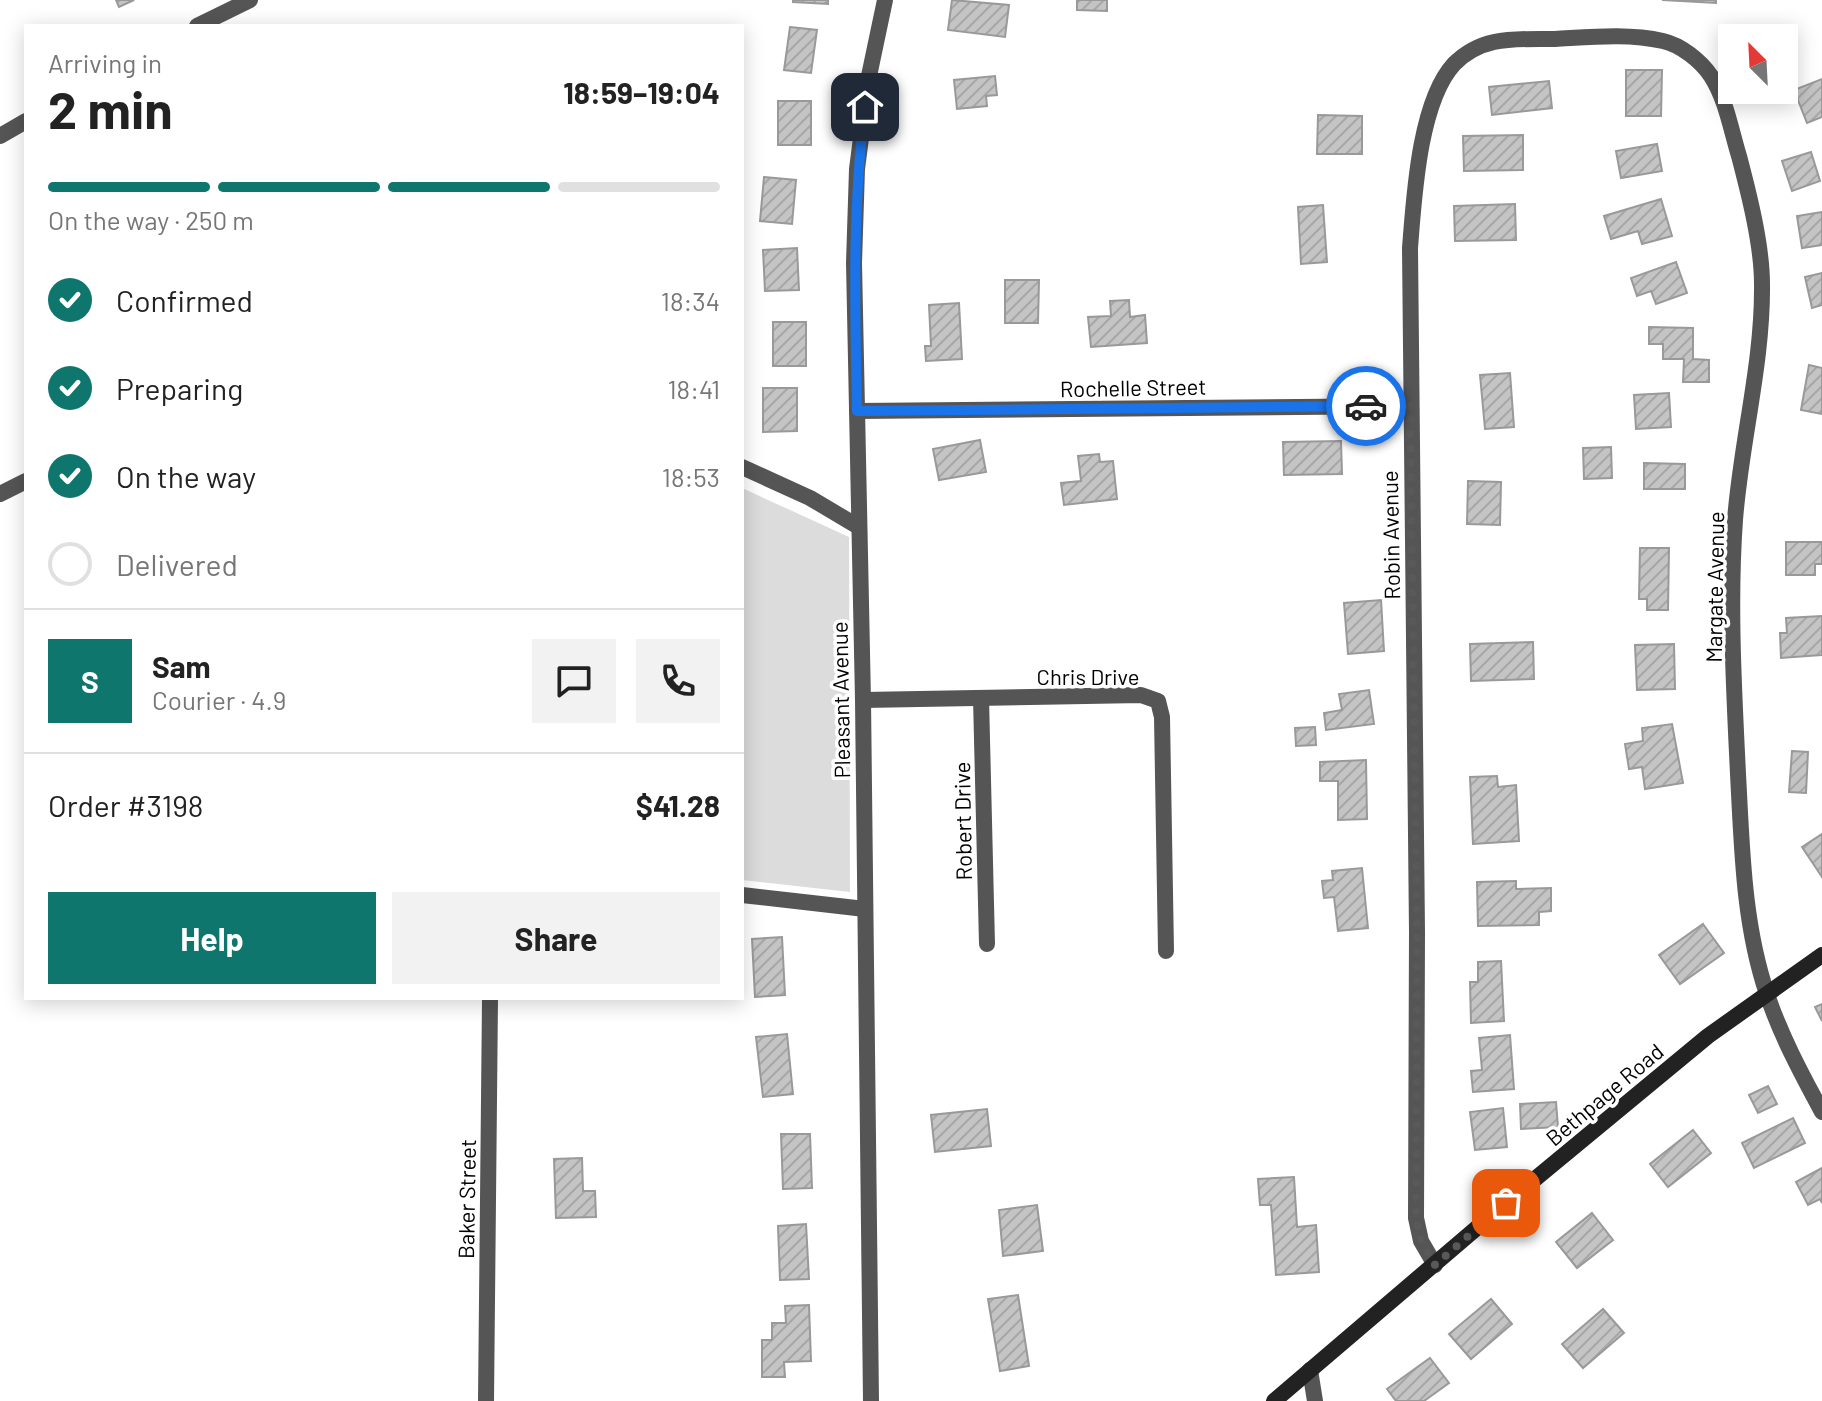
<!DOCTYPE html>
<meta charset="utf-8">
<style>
:root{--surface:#fff;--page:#f2f2f2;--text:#222;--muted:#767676;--line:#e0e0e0;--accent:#0f766e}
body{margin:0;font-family:Barlow,sans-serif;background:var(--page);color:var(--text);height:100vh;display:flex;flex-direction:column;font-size:30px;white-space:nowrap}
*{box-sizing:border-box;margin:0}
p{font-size:26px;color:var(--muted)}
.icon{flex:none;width:44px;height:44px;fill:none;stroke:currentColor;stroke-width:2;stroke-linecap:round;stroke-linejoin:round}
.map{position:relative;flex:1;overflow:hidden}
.drawer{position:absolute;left:24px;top:24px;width:720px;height:976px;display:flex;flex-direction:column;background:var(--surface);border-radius:0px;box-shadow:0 4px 20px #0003}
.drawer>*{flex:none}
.needle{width:52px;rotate:336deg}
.controls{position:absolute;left:1718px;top:24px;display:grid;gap:16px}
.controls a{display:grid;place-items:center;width:80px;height:80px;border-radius:0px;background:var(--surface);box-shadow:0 4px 20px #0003;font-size:40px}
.pin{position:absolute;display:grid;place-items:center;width:68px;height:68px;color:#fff;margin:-34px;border-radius:16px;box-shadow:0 4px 12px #0006}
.courier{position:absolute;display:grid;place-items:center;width:80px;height:80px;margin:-40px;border:6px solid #1a73e8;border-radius:50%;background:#fff;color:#222;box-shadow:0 2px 10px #0007}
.summary em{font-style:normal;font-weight:700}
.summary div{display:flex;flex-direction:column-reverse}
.summary{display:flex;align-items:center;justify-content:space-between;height:136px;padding:0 24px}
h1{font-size:52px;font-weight:700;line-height:60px}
.bar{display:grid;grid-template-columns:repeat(4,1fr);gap:12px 8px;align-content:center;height:96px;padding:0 24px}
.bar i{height:10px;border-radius:6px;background:var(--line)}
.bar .on{background:var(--accent)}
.bar p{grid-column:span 4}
.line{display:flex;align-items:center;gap:20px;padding:0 24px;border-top:2px solid var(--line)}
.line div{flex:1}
.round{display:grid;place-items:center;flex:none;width:84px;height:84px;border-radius:0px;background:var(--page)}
ol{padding:0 24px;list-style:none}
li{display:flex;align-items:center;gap:24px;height:88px}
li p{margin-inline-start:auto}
li .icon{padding:8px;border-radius:50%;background:var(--accent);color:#fff;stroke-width:4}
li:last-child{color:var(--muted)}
li i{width:44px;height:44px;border:4px solid var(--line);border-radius:50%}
.action{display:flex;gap:16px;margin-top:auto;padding:16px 24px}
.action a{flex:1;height:92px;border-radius:0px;background:var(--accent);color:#fff;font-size:32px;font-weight:700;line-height:92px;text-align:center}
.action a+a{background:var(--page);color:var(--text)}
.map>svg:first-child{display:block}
.garden{fill:#dcdcdc}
.building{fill:url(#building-hatch);stroke:#999;stroke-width:2}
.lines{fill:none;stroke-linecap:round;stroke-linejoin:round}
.street{stroke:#555;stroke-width:16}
.secondary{stroke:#222;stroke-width:16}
.done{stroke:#595959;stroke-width:8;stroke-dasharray:0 14.4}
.route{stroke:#1a73e8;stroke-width:10}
.labels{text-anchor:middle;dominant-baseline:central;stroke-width:7;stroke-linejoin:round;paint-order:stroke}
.street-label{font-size:22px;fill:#000;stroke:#fff}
</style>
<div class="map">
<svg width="1822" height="1401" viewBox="0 0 1822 1401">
<defs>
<pattern id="building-hatch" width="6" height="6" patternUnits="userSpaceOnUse" patternTransform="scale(2)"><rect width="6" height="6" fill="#c4c4c4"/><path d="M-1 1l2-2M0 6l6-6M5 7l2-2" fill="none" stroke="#a7a7a7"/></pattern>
</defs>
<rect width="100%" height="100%" fill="#fff"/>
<polygon class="garden" points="742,488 849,537 850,892 742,880"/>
<g class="building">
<polygon points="116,0 134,0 119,7"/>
<polygon points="793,0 828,0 828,4 793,2"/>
<polygon points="952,0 1009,5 1005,37 948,30"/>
<polygon points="1077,0 1107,0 1107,11 1077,10"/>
<polygon points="1662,0 1716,0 1716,3"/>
<polygon points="790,27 817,30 811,73 784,70"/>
<polygon points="1626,70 1662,70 1661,116 1626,116"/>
<polygon points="995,76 997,95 986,96 987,106 957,109 954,80"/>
<polygon points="1822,79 1822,117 1807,123 1794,90"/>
<polygon points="1549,81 1552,108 1492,115 1489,87"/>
<rect x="778" y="101" width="33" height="44"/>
<polygon points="1318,115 1362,116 1362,154 1317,154"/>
<polygon points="1523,135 1523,170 1464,171 1463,136"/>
<polygon points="1657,144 1662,171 1621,178 1616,151"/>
<polygon points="1811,152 1820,181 1792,191 1782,161"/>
<polygon points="764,177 796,180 792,224 760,221"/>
<polygon points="1661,199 1672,236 1642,244 1638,231 1611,239 1604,216"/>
<polygon points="1515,204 1516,240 1455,241 1454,206"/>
<polygon points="1323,205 1327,262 1301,264 1298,207"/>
<polygon points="1822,212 1822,245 1802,248 1797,216"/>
<polygon points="797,248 799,290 765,291 763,250"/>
<polygon points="1676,262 1687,293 1656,304 1651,291 1637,296 1631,278"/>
<polygon points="1822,273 1822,305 1812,308 1805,277"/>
<polygon points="1005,280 1039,280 1038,323 1005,323"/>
<polygon points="1129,300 1130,317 1145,315 1147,343 1091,347 1088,317 1111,316 1110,301"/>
<polygon points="959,303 962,359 926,361 925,346 931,346 929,305"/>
<rect x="773" y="322" width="33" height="44"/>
<polygon points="1649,327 1693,328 1693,359 1709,360 1709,382 1683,382 1684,359 1663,359 1663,344 1649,344"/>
<polygon points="1809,365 1822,368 1822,414 1801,410"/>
<polygon points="1510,373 1514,427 1485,429 1480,375"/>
<polygon points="763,388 797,388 797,431 763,432"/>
<polygon points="1669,393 1671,427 1636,429 1634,395"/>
<polygon points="980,440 986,472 939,480 933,449"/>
<polygon points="1341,441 1342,474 1284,475 1283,442"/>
<polygon points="1611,447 1612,478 1584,479 1583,448"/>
<polygon points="1099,454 1100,462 1113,461 1117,499 1064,505 1061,483 1081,481 1078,456"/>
<polygon points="1644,463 1685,464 1685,489 1644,489"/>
<polygon points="1468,481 1501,482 1500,525 1467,524"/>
<polygon points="1786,542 1822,542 1822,564 1815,564 1815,575 1786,575"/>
<polygon points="1640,548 1669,548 1668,610 1647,610 1647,599 1639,599"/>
<polygon points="1381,600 1384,651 1348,654 1344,603"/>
<polygon points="1822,616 1822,655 1781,658 1780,633 1787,633 1786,618"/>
<polygon points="1533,642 1534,679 1471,681 1470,644"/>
<polygon points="1674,644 1675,689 1637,690 1635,645"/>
<polygon points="1369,690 1374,724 1326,730 1324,713 1342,710 1339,694"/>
<polygon points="1672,724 1683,783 1645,789 1642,767 1629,769 1625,744 1643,741 1642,728"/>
<polygon points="1315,727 1316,745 1296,746 1295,728"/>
<polygon points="1792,751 1808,752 1806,793 1789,792"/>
<polygon points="1366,760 1367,819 1338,820 1338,781 1320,781 1320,762"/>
<polygon points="1497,776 1498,787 1516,785 1519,841 1473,844 1470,777"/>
<polygon points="1822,834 1822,877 1802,847"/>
<polygon points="1362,868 1368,928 1338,931 1334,897 1324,898 1322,881 1333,880 1332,871"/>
<polygon points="1516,881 1516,889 1551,888 1551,911 1539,912 1539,925 1478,926 1477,882"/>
<polygon points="1703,924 1724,953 1680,984 1659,955"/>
<polygon points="782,937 785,995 755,997 752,939"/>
<polygon points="1501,961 1504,1021 1471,1023 1470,982 1478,982 1478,962"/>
<polygon points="1822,1004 1822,1021 1815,1007"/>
<polygon points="787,1034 793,1094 763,1097 756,1037"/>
<polygon points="1510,1035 1514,1089 1473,1092 1471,1071 1482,1070 1479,1038"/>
<polygon points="1768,1086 1777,1104 1758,1113 1749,1095"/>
<polygon points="1556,1102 1558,1127 1521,1129 1520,1104"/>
<polygon points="1503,1108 1507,1147 1475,1150 1470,1112"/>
<polygon points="987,1109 991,1146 935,1152 931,1115"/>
<polygon points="1793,1118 1805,1143 1754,1168 1742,1143"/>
<polygon points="1693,1130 1711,1153 1668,1187 1650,1164"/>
<polygon points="781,1134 810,1134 812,1188 783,1189"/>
<polygon points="582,1158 583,1191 595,1191 596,1217 556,1218 554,1159"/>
<polygon points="1822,1168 1822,1203 1820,1199 1808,1205 1796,1182"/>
<polygon points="1294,1177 1297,1227 1316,1225 1319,1272 1276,1275 1271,1205 1260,1205 1258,1179"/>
<polygon points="1037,1205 1043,1251 1003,1256 999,1210"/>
<polygon points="1592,1213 1613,1240 1577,1268 1556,1242"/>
<polygon points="806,1224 809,1279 780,1280 778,1226"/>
<polygon points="1018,1295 1029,1366 1000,1371 988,1299"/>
<polygon points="1491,1299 1512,1324 1471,1359 1449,1334"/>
<polygon points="809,1305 811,1361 784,1362 785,1377 762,1377 762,1340 772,1340 772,1323 786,1323 785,1306"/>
<polygon points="1603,1309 1624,1333 1583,1368 1562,1344"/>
<polygon points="1430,1358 1449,1383 1424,1401 1396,1401 1387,1389"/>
</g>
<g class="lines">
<g class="street">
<polyline points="197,26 250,0"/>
<polyline points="0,136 26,121"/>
<polyline points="857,411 1410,406"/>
<polyline points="742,467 810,498 859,527"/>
<polyline points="0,494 26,481"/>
<polyline points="981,698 987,944"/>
<polyline points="863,700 1141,695 1158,701 1162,717 1166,951"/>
<polyline points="742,895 865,909"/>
<path d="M1435 1265 1421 1241 1416 1218 1417 932 1410 248C1414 198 1419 102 1454 64 1465 53 1480 45 1494 42 1514 38 1535 39 1555 39 1591 37 1628 33 1663 41 1681 45 1701 61 1711 76 1726 99 1731 130 1739 156 1749 194 1762 245 1762 284 1763 363 1741 441 1735 520 1729 604 1734 690 1738 774 1742 847 1743 923 1767 994 1780 1034 1802 1075 1822 1112"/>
<polyline points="1310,1370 1315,1401"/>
<polyline points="486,1401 490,998"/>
<polyline points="871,1401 863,700 854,263 857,169 869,76 885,0"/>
</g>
<polyline class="secondary" points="1274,1401 1506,1203 1708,1036 1822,955"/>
</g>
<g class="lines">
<polyline class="done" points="1366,406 1410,406 1417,932 1416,1218 1421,1241 1435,1265 1506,1203"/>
<path class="route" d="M865 107C852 209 855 308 857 411L1366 406"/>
</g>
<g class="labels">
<g class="street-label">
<text transform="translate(1133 387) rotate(-1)">Rochelle Street</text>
<text transform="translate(1390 535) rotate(-91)">Robin Avenue</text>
<text transform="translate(1714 587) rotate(-89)">Margate Avenue</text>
<text x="1088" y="676">Chris Drive</text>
<text transform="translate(840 700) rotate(-91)">Pleasant Avenue</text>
<text transform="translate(962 821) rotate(-91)">Robert Drive</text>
<text transform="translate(1604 1094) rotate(-40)">Bethpage Road</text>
<text transform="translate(466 1199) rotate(-89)">Baker Street</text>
</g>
</g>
</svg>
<div class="controls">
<a><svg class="needle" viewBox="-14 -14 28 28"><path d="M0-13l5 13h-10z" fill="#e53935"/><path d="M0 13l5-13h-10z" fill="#767676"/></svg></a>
</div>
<div class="pin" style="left:1506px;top:1203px;background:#ea580c"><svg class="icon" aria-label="bag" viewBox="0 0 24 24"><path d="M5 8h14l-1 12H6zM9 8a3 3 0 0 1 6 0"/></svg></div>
<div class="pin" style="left:865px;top:107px;background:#1f2937"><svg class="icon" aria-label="home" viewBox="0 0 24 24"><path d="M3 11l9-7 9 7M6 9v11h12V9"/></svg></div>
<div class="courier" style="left:1366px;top:406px"><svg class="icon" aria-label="car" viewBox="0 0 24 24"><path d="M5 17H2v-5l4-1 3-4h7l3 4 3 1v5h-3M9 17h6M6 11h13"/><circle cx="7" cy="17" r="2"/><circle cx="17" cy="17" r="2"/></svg></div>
<section class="drawer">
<div class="summary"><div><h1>2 min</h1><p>Arriving in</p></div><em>18:59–19:04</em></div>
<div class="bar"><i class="on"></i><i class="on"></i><i class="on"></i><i></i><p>On the way · 250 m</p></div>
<ol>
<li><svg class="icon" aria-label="check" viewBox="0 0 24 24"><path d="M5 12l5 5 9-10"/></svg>Confirmed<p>18:34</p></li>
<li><svg class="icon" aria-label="check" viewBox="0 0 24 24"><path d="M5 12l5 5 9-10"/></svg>Preparing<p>18:41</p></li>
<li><svg class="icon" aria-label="check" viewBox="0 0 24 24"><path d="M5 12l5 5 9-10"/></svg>On the way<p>18:53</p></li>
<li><i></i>Delivered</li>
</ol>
<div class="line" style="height:144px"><b class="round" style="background:var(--accent);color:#fff">S</b><div><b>Sam</b><p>Courier · 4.9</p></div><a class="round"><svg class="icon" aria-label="chat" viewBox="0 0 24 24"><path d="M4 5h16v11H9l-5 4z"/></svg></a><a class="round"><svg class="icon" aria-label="phone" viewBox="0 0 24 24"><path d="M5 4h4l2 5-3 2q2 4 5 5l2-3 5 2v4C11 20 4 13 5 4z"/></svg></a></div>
<div class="line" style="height:104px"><div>Order #3198</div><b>$41.28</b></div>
<div class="action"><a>Help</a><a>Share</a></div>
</section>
</div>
